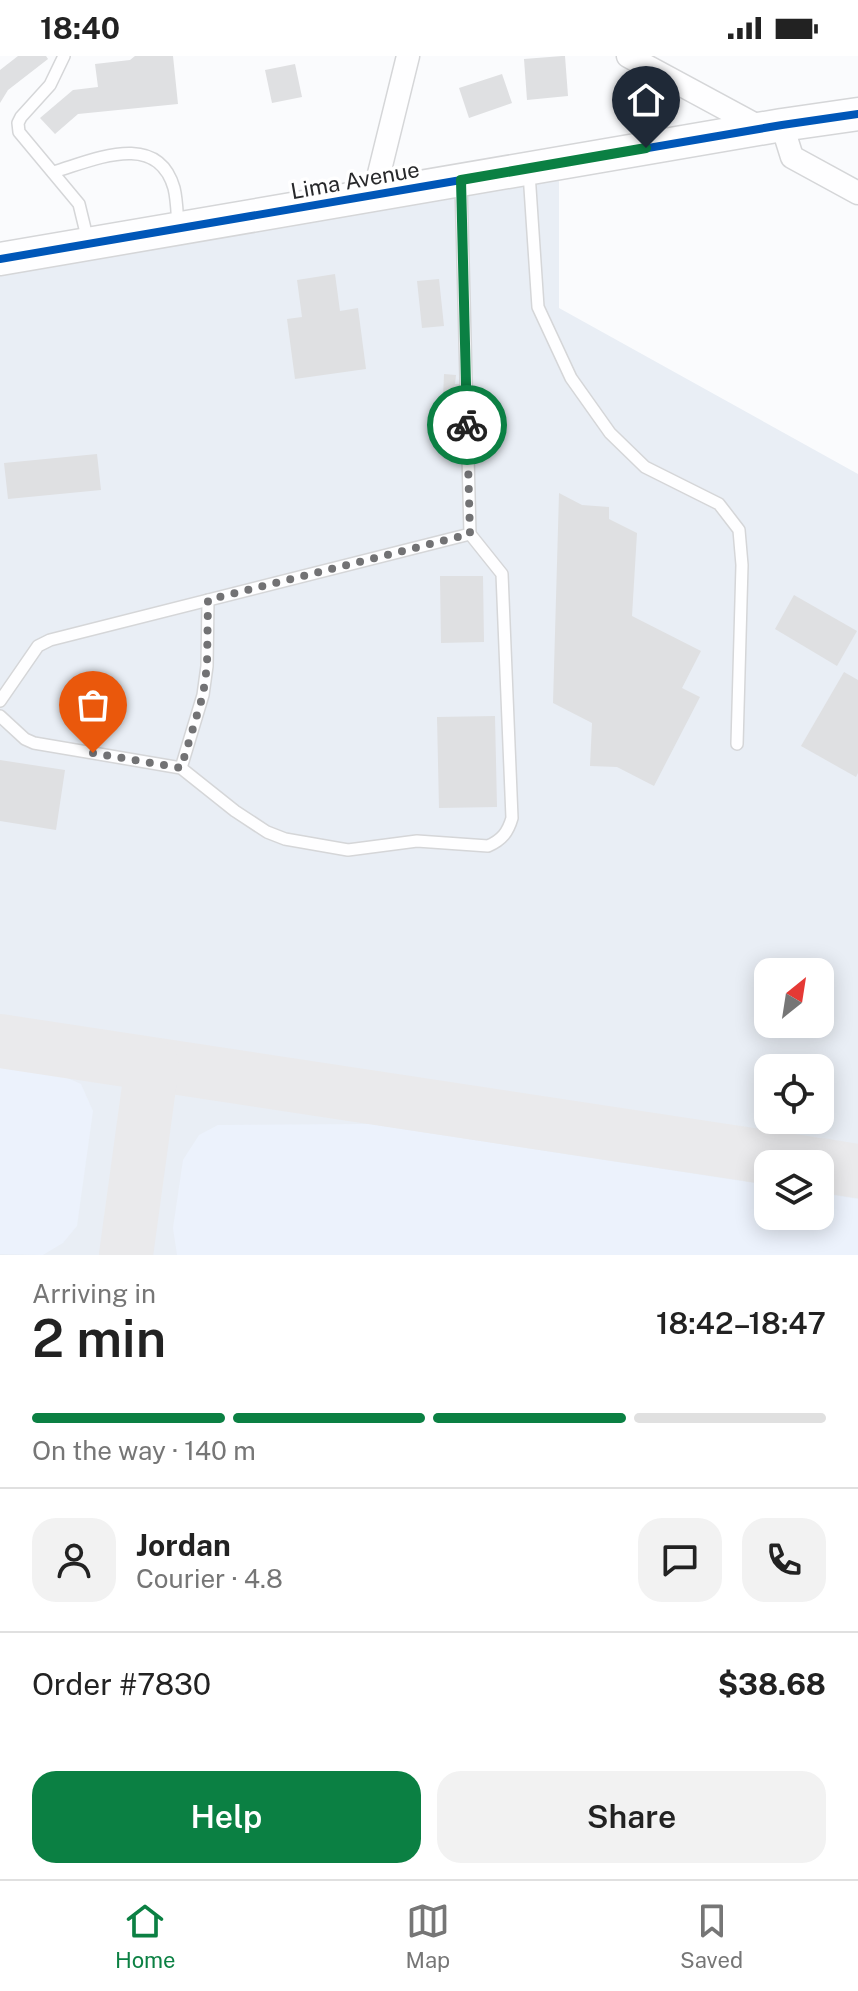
<!DOCTYPE html>
<meta charset="utf-8">
<style>
:root{--surface:#fff;--page:#f2f2f2;--text:#222;--muted:#767676;--line:#e0e0e0;--accent:#0b8043}
body{margin:0;font-family:"Public Sans",sans-serif;background:var(--page);color:var(--text);height:100vh;display:flex;flex-direction:column;font-size:30px;white-space:nowrap}
*{box-sizing:border-box;margin:0}
p{font-size:26px;color:var(--muted)}
.icon{flex:none;width:44px;height:44px;fill:none;stroke:currentColor;stroke-width:2;stroke-linecap:round;stroke-linejoin:round}
.map{position:relative;height:1199px;overflow:hidden}
.drawer{display:flex;flex-direction:column;background:var(--surface);flex:1}
.drawer>*{flex:none}
.needle{width:52px;rotate:30deg}
.tools{position:absolute;left:754px;top:902px;display:grid;gap:16px}
.tools a{display:grid;place-items:center;width:80px;height:80px;border-radius:16px;background:var(--surface);box-shadow:0 4px 20px #0003;font-size:40px}
.pin{position:absolute;display:grid;place-items:center;width:68px;height:68px;color:#fff;margin:-82px -34px;border-radius:50% 50% 50% 0;rotate:-45deg;box-shadow:0 0 8px #0007}
.pin .icon{rotate:45deg}
.courier{position:absolute;display:grid;place-items:center;width:80px;height:80px;margin:-40px;border:6px solid #0b8043;border-radius:50%;background:#fff;color:#222;box-shadow:0 2px 10px #0007}
.headline em{font-style:normal;font-weight:600}
.headline div{display:flex;flex-direction:column-reverse}
.headline{display:flex;align-items:center;justify-content:space-between;height:136px;padding:0 32px}
h1{font-size:52px;font-weight:600;line-height:60px}
.bar{display:grid;grid-template-columns:repeat(4,1fr);gap:12px 8px;align-content:center;height:96px;padding:0 32px}
.bar i{height:10px;border-radius:6px;background:var(--line)}
.bar .active{background:var(--accent)}
.bar p{grid-column:span 4}
.line{display:flex;align-items:center;gap:20px;padding:0 32px;border-top:2px solid var(--line)}
.line div{flex:1}
.round{display:grid;place-items:center;flex:none;width:84px;height:84px;border-radius:24px;background:var(--page)}
.cta{display:flex;gap:16px;margin-top:auto;padding:16px 32px}
.cta a{flex:1;height:92px;border-radius:24px;background:var(--accent);color:#fff;font-size:32px;font-weight:600;line-height:92px;text-align:center}
.cta a+a{background:var(--page);color:var(--text)}
.status{display:flex;justify-content:space-between;align-items:center;height:56px;padding:0 40px;background:var(--surface);direction:ltr}
.status svg{height:22px;fill:currentColor}
.dock{display:flex;justify-content:space-around;align-items:center;height:112px;border-top:2px solid var(--line);background:var(--surface);font-size:22px;color:var(--muted)}
.dock a{display:grid;justify-items:center;gap:4px}
.dock .active{color:var(--accent)}
.map>svg:first-child{display:block}
.built{fill:#e9eef5;fill-rule:evenodd}
.green{fill:#ecf2fc}
.lines{fill:none;stroke-linecap:round;stroke-linejoin:round}
.taxiway{stroke:#eaeaec;stroke-width:54}
.building{fill:#dfe0e2}
.lane-casing{stroke:#d5d6d8;stroke-width:14}
.street-casing{stroke:#d5d6d8;stroke-width:25}
.secondary-casing{stroke:#d5d6d8;stroke-width:35}
.lane{stroke:#fefeff;stroke-width:11}
.street{stroke:#fefeff;stroke-width:22}
.secondary{stroke:#fefeff;stroke-width:32}
.cycleway-casing{stroke:#fff;stroke-width:13}
.cycleway{stroke:#0057b8;stroke-width:8}
.done{stroke:#727274;stroke-width:8;stroke-dasharray:0 14.4}
.route{stroke:#0b8043;stroke-width:10}
.labels{text-anchor:middle;dominant-baseline:central;stroke-width:7;stroke-linejoin:round;paint-order:stroke}
.street-label{font-size:22px;fill:#28292b;stroke:#fff}
</style>
<div class="status"><b>18:40</b><svg viewBox="0 0 49 12"><path d="M0 12V9h3v3zM5 12V6h3v6zM10 12V3h3v9zM15 12V0h3v12zM26 1h20v11H26zM47 4h2v5h-2z"/></svg></div>
<div class="map">
<svg width="858" height="1199" viewBox="0 0 858 1199">
<rect width="100%" height="100%" fill="#fafbfd"/>
<path class="built" d="M559 107V252L858 418V1199H0V203ZM768 916H820V968H768ZM768 1012H820V1064H768ZM768 1108H820V1160H768Z"/>
<g class="green">
<polygon points="0,1002 65,1021 81,1028 93,1055 77,1170 63,1187 43,1199 0,1198"/>
<polygon points="370,1068 768,1129 768,1160 820,1160 820,1137 858,1143 858,1199 177,1199 173,1172 183,1104 199,1079 218,1069"/>
</g>
<g class="lines">
<g class="taxiway">
<polyline points="0,985 812,1108"/>
<polyline points="820,1109 858,1115"/>
<polyline points="126,1199 152,1009"/>
</g>
</g>
<g class="building">
<polygon points="18,0 46,0 48,3 8,34 0,47 0,14"/>
<polygon points="135,0 173,0 178,48 78,58 55,78 40,62 73,34 98,31 95,8 130,4"/>
<polygon points="562,0 565,0 568,40 527,44 524,3"/>
<polygon points="295,8 302,41 272,47 265,14"/>
<polygon points="502,18 512,47 469,62 459,32"/>
<polygon points="335,218 340,255 358,252 366,313 295,323 287,263 302,261 297,224"/>
<polygon points="439,223 444,270 422,272 417,225"/>
<polygon points="444,318 456,319 455,328 464,328 463,343 443,342"/>
<polygon points="97,398 101,434 8,443 4,407"/>
<polygon points="559,437 582,449 609,451 609,463 637,477 632,560 701,595 682,632 700,641 654,730 617,711 590,710 592,667 553,647"/>
<polygon points="440,520 483,520 484,586 441,587"/>
<polygon points="794,539 857,575 837,610 775,573"/>
<polygon points="844,616 858,624 858,717 856,721 801,690"/>
<polygon points="495,660 497,751 439,752 437,661"/>
<polygon points="0,704 65,714 56,774 0,765"/>
</g>
<g class="lines">
<g class="lane-casing">
<g id="lane">
<polyline points="64,0 50,29 21,61 18,67 19,76 79,148 88,185"/>
<path d="M53 116C92 105 157 73 174 132 177 144 177 158 178 170"/>
<polyline points="529,117 538,251 571,322 610,377 645,411 719,448 739,474 742,509 737,688"/>
<polyline points="0,645 38,590 50,584 470,478 461,128"/>
<path d="M0 660 25 683 34 687 181 712 235 755 267 776 285 783 348 794 417 785 488 790C502 784 508 776 512 762L502 518 470 478"/>
<polyline points="181,712 203,639 207,610 208,544"/>
</g>
</g>
<g class="street-casing">
<g id="street">
<polyline points="628,0 763,73"/>
<polyline points="782,69 792,101 858,137"/>
<polyline points="374,138 408,0"/>
</g>
</g>
<g class="secondary-casing">
<polyline id="secondary" points="0,203 782,69 858,58"/>
</g>
<use href="#lane" class="lane"/>
<use href="#street" class="street"/>
<use href="#secondary" class="secondary"/>
<g class="cycleway-casing">
<polyline id="cycleway" points="0,203 782,69 858,58"/>
</g>
<use href="#cycleway" class="cycleway"/>
</g>
<g class="lines">
<polyline class="done" points="93,697 181,712 203,639 207,610 208,544 470,478 467,369"/>
<polyline class="route" points="467,369 461,124 646,92"/>
</g>
<g class="labels">
<g class="street-label">
<text transform="translate(355 124) rotate(-10)">Lima Avenue</text>
</g>
</g>
</svg>
<div class="tools">
<a><svg class="needle" viewBox="-14 -14 28 28"><path d="M0-13l5 13h-10z" fill="#e53935"/><path d="M0 13l5-13h-10z" fill="#767676"/></svg></a>
<a><svg class="icon" aria-label="locate" viewBox="0 0 24 24"><circle cx="12" cy="12" r="6"/><path d="M12 2v4M12 18v4M2 12h4M18 12h4"/></svg></a>
<a><svg class="icon" aria-label="layers" viewBox="0 0 24 24"><path d="M12 4l9 5-9 5-9-5zM3 14l9 5 9-5"/></svg></a>
</div>
<div class="pin" style="left:93px;top:697px;background:#ea580c"><svg class="icon" aria-label="bag" viewBox="0 0 24 24"><path d="M5 8h14l-1 12H6zM9 8a3 3 0 0 1 6 0"/></svg></div>
<div class="pin" style="left:646px;top:92px;background:#1f2937"><svg class="icon" aria-label="home" viewBox="0 0 24 24"><path d="M3 11l9-7 9 7M6 9v11h12V9"/></svg></div>
<div class="courier" style="left:467px;top:369px"><svg class="icon" aria-label="bike" viewBox="0 0 24 24"><circle cx="6" cy="16" r="4"/><circle cx="18" cy="16" r="4"/><path d="M6 16l4-8h5l3 8M10 8l3 8H6M13 5h3"/></svg></div>
</div>
<section class="drawer">
<div class="headline"><div><h1>2 min</h1><p>Arriving in</p></div><em>18:42–18:47</em></div>
<div class="bar"><i class="active"></i><i class="active"></i><i class="active"></i><i></i><p>On the way · 140 m</p></div>
<div class="line" style="height:144px"><a class="round"><svg class="icon" aria-label="person" viewBox="0 0 24 24"><circle cx="12" cy="8" r="4"/><path d="M4 21q1-7 8-7t8 7"/></svg></a><div><b>Jordan</b><p>Courier · 4.8</p></div><a class="round"><svg class="icon" aria-label="chat" viewBox="0 0 24 24"><path d="M4 5h16v11H9l-5 4z"/></svg></a><a class="round"><svg class="icon" aria-label="phone" viewBox="0 0 24 24"><path d="M5 4h4l2 5-3 2q2 4 5 5l2-3 5 2v4C11 20 4 13 5 4z"/></svg></a></div>
<div class="line" style="height:104px"><div>Order #7830</div><b>$38.68</b></div>
<div class="cta"><a>Help</a><a>Share</a></div>
</section>
<nav class="dock">
<a class="active"><svg class="icon" aria-label="home" viewBox="0 0 24 24"><path d="M3 11l9-7 9 7M6 9v11h12V9"/></svg>Home</a>
<a><svg class="icon" aria-label="map" viewBox="0 0 24 24"><path d="M3 6l6-2 6 2 6-2v14l-6 2-6-2-6 2zM9 4v14M15 6v14"/></svg>Map</a>
<a><svg class="icon" aria-label="saved" viewBox="0 0 24 24"><path d="M7 4h10v16l-5-4-5 4z"/></svg>Saved</a>
</nav>
